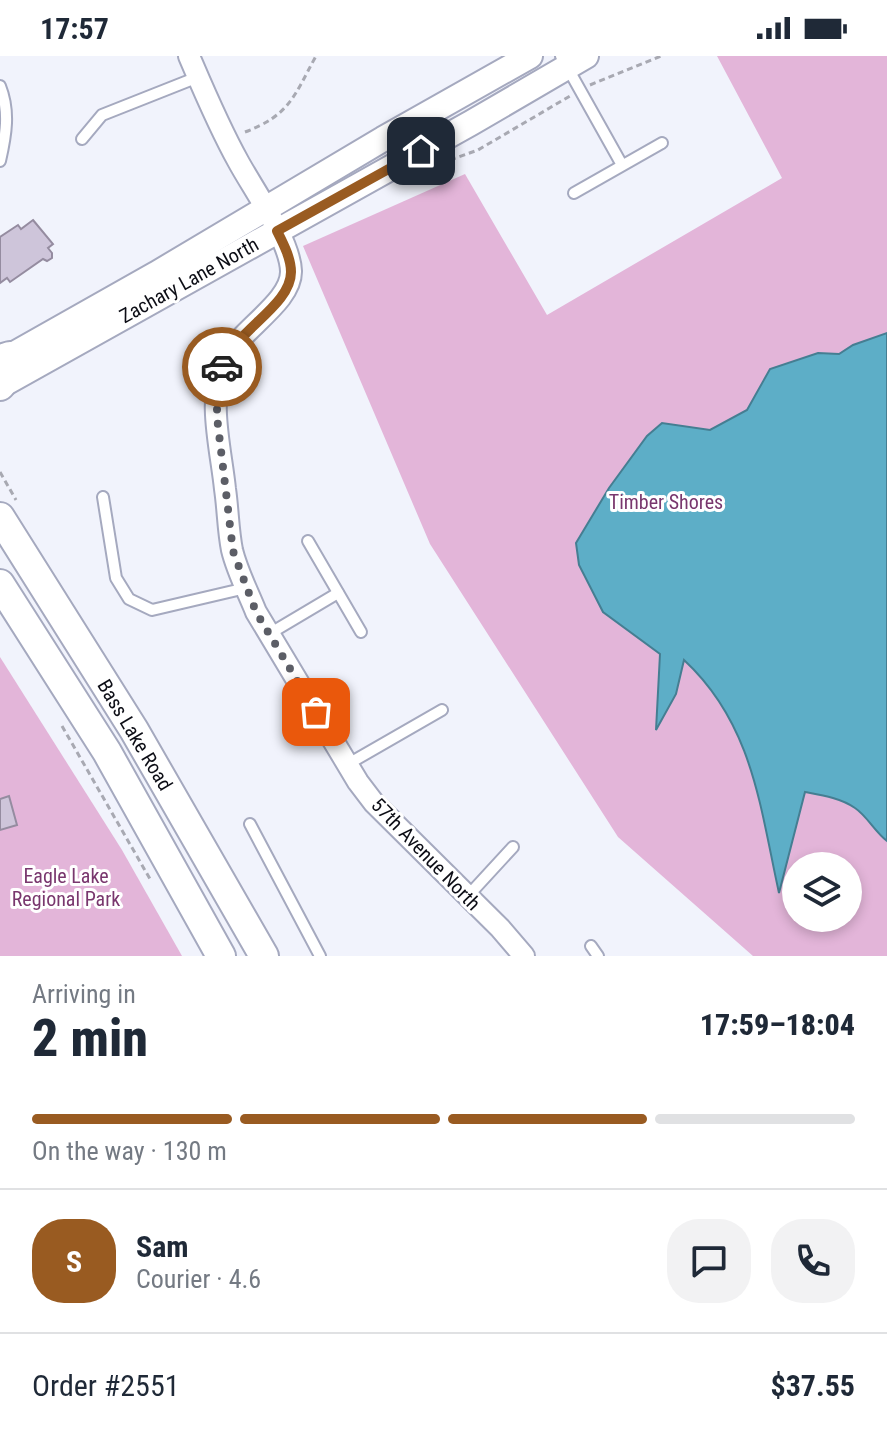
<!DOCTYPE html>
<meta charset="utf-8">
<style>
:root{--surface:#fff;--page:#f2f2f3;--text:#1f2937;--muted:#747a83;--line:#e0e1e3;--accent:#995b21}
body{margin:0;font-family:"Roboto Condensed",sans-serif;background:var(--page);color:var(--text);height:100vh;display:flex;flex-direction:column;font-size:30px;white-space:nowrap}
*{box-sizing:border-box;margin:0}
p{font-size:26px;color:var(--muted)}
.icon{flex:none;width:44px;height:44px;fill:none;stroke:currentColor;stroke-width:2;stroke-linecap:round;stroke-linejoin:round}
.map{position:relative;height:900px;overflow:hidden}
.side{display:flex;flex-direction:column;background:var(--surface);flex:1}
.side>*{flex:none}
.buttons{position:absolute;left:782px;top:796px;display:grid;gap:16px}
.buttons a{display:grid;place-items:center;width:80px;height:80px;border-radius:50%;background:var(--surface);box-shadow:0 4px 12px #0003;font-size:40px}
.pin{position:absolute;display:grid;place-items:center;width:68px;height:68px;color:#fff;margin:-34px;border-radius:16px;box-shadow:0 4px 12px #0006}
.courier{position:absolute;display:grid;place-items:center;width:80px;height:80px;margin:-40px;border:6px solid #995b21;border-radius:50%;background:#fff;color:#222;box-shadow:0 2px 10px #0007}
.headline em{font-style:normal;font-weight:800}
.headline div{display:flex;flex-direction:column-reverse}
.headline{display:flex;align-items:center;justify-content:space-between;height:136px;padding:0 32px}
h1{font-size:52px;font-weight:800;line-height:60px}
.bar{display:grid;grid-template-columns:repeat(4,1fr);gap:12px 8px;align-content:center;height:96px;padding:0 32px}
.bar i{height:10px;border-radius:6px;background:var(--line)}
.bar .current{background:var(--accent)}
.bar p{grid-column:span 4}
.line{display:flex;align-items:center;gap:20px;padding:0 32px;border-top:2px solid var(--line)}
.line div{flex:1}
.round{display:grid;place-items:center;flex:none;width:84px;height:84px;border-radius:32px;background:var(--page)}
.status{display:flex;justify-content:space-between;align-items:center;height:56px;padding:0 40px;background:var(--surface);direction:ltr}
.status svg{height:22px;fill:currentColor}
.map>svg:first-child{display:block}
.green{fill:#e3b5d9;fill-rule:evenodd}
.water{fill:#5daec7;stroke:#457e92;stroke-width:2}
.building{fill:#cec5da;stroke:#958ca0;stroke-width:2}
.lines{fill:none;stroke-linecap:round;stroke-linejoin:round}
.service-casing{stroke:#a5a9bf;stroke-width:14}
.minor-casing{stroke:#a5a9bf;stroke-width:24}
.tertiary-casing{stroke:#a5a9bf;stroke-width:28}
.secondary-casing{stroke:#a5a9bf;stroke-width:32}
.path{stroke:#a8a9b2;stroke-width:3;stroke-dasharray:6 4;stroke-linecap:butt}
.service{stroke:#fff;stroke-width:10}
.minor{stroke:#fff;stroke-width:20}
.tertiary{stroke:#fff;stroke-width:24}
.secondary{stroke:#fff;stroke-width:28}
.done{stroke:#5c5e66;stroke-width:8;stroke-dasharray:0 14.4}
.route{stroke:#995b21;stroke-width:10}
.labels{text-anchor:middle;dominant-baseline:central;stroke-width:6;stroke-linejoin:round;paint-order:stroke}
.street-label{font-size:20px;fill:#0c0d15;stroke:#fff}
.park-label{font-size:20px;fill:#79376e;stroke:#fff}
</style>
<div class="status"><b>17:57</b><svg viewBox="0 0 49 12"><path d="M0 12V9h3v3zM5 12V6h3v6zM10 12V3h3v9zM15 12V0h3v12zM26 1h20v11H26zM47 4h2v5h-2z"/></svg></div>
<div class="map">
<svg width="887" height="900" viewBox="0 0 887 900">
<rect width="100%" height="100%" fill="#f1f3fc"/>
<g class="green">
<path d="M717 0H887V900H753L618 781 430 488 303 190 465 118 547 259 782 122ZM796 810H848V862H796Z"/>
<polygon points="0,601 122,794 182,900 0,900"/>
</g>
<path class="water" d="M887 277V785C875 776 867 760 855 752 841 742 821 739 805 736L779 837C760 751 753 668 684 604L676 638 656 674 660 598 603 556 579 509 576 487 609 432 647 380 662 367 710 374 747 354 770 313 818 297 839 298 853 289Z"/>
<g class="building">
<polygon points="33,164 53,188 48,192 52,197 52,202 47,205 43,203 10,226 7,222 0,227 0,181 18,169 21,173"/>
<polygon points="9,740 17,769 0,774 0,743"/>
</g>
<g class="lines">
<g class="service-casing">
<g id="service">
<polyline points="561,0 622,109"/>
<path d="M0 30C10 55 6 79 0 105"/>
<polyline points="82,83 102,59 198,21"/>
<polyline points="574,137 662,87"/>
<polyline points="103,441 116,522 129,543 152,554 246,532"/>
<polyline points="308,485 361,576"/>
<polyline points="269,578 338,537"/>
<polyline points="348,708 442,654"/>
<polyline points="250,768 320,900"/>
<polyline points="467,841 513,791"/>
<polyline points="591,890 598,900"/>
</g>
</g>
<g class="minor-casing">
<path id="minor" d="M189 0C204 35 219 71 238 105 253 133 290 184 291 215 292 247 237 275 224 306 207 344 221 393 225 433 228 453 228 474 232 494 237 515 248 536 256 556L358 726 374 747 500 872 524 900"/>
</g>
<g class="tertiary-casing">
<g id="tertiary">
<polyline points="0,306 156,218 383,83 530,0"/>
<polyline points="0,330 471,67 586,0"/>
</g>
</g>
<g class="secondary-casing">
<g id="secondary">
<polyline points="0,303 10,300"/>
<polyline points="0,330 1,329"/>
<polyline points="0,461 134,674 264,900"/>
<polyline points="0,528 107,696 221,900"/>
</g>
</g>
<g class="path">
<polyline points="590,29 661,0"/>
<path d="M245 76C290 59 294 40 316 0"/>
<polyline points="450,104 478,94 570,40"/>
<polyline points="0,416 16,444"/>
<polyline points="62,670 150,823"/>
</g>
<use href="#service" class="service"/>
<use href="#minor" class="minor"/>
<use href="#tertiary" class="tertiary"/>
<use href="#secondary" class="secondary"/>
</g>
<g class="lines">
<polyline class="done" points="222,311 217,328 217,361 233,495 256,556 316,656"/>
<path class="route" d="M222 311C234 275 291 250 291 216 291 202 283 187 277 175L421 95"/>
</g>
<g class="labels">
<g class="street-label">
<text transform="translate(189 224) rotate(-29)">Zachary Lane North</text>
<text transform="translate(135 679) rotate(59)">Bass Lake Road</text>
<text transform="translate(426 798) rotate(46)">57th Avenue North</text>
</g>
<g class="park-label">
<text x="666" y="446">Timber Shores</text>
<text x="66" y="820">Eagle Lake<tspan x="66" dy="23">Regional Park</tspan></text>
</g>
</g>
</svg>
<div class="buttons">
<a><svg class="icon" aria-label="layers" viewBox="0 0 24 24"><path d="M12 4l9 5-9 5-9-5zM3 14l9 5 9-5"/></svg></a>
</div>
<div class="pin" style="left:316px;top:656px;background:#ea580c"><svg class="icon" aria-label="bag" viewBox="0 0 24 24"><path d="M5 8h14l-1 12H6zM9 8a3 3 0 0 1 6 0"/></svg></div>
<div class="pin" style="left:421px;top:95px;background:#1f2937"><svg class="icon" aria-label="home" viewBox="0 0 24 24"><path d="M3 11l9-7 9 7M6 9v11h12V9"/></svg></div>
<div class="courier" style="left:222px;top:311px"><svg class="icon" aria-label="car" viewBox="0 0 24 24"><path d="M5 17H2v-5l4-1 3-4h7l3 4 3 1v5h-3M9 17h6M6 11h13"/><circle cx="7" cy="17" r="2"/><circle cx="17" cy="17" r="2"/></svg></div>
</div>
<section class="side">
<div class="headline"><div><h1>2 min</h1><p>Arriving in</p></div><em>17:59–18:04</em></div>
<div class="bar"><i class="current"></i><i class="current"></i><i class="current"></i><i></i><p>On the way · 130 m</p></div>
<div class="line" style="height:144px"><b class="round" style="background:var(--accent);color:#fff">S</b><div><b>Sam</b><p>Courier · 4.6</p></div><a class="round"><svg class="icon" aria-label="chat" viewBox="0 0 24 24"><path d="M4 5h16v11H9l-5 4z"/></svg></a><a class="round"><svg class="icon" aria-label="phone" viewBox="0 0 24 24"><path d="M5 4h4l2 5-3 2q2 4 5 5l2-3 5 2v4C11 20 4 13 5 4z"/></svg></a></div>
<div class="line" style="height:104px"><div>Order #2551</div><b>$37.55</b></div>
</section>
